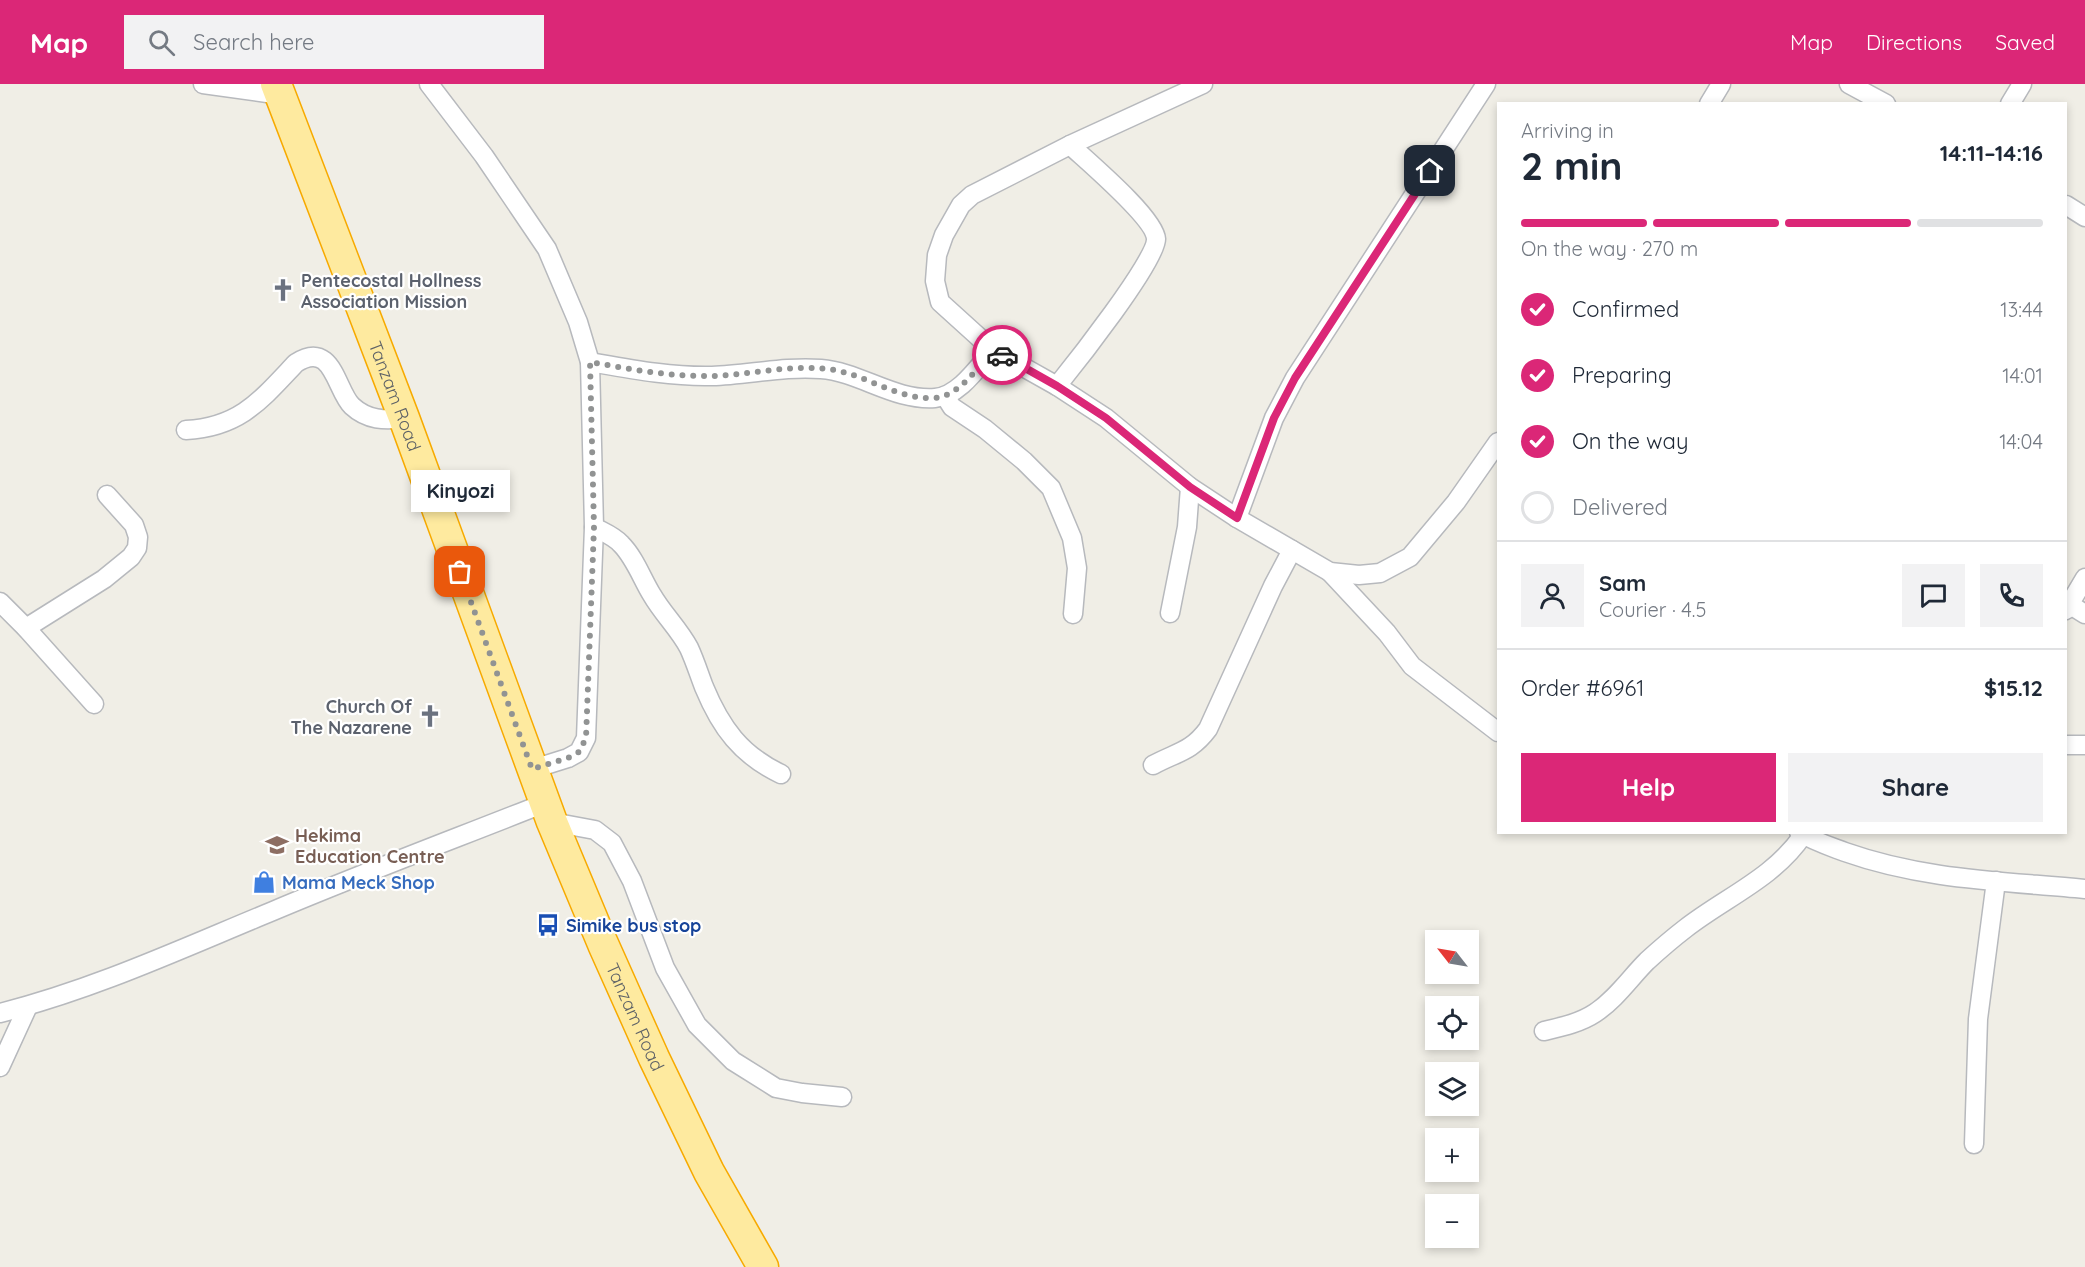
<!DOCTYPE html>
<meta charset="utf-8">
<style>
:root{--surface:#fff;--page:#f2f2f3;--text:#1f2937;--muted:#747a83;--line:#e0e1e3;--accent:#db2777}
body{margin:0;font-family:Quicksand,sans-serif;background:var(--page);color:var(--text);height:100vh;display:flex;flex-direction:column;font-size:22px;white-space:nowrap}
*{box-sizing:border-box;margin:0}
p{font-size:20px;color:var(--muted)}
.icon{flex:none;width:33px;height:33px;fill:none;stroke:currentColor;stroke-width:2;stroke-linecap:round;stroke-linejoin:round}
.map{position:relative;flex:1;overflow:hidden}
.side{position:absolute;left:1497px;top:18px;width:570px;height:732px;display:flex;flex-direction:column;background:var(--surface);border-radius:0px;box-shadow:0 3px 9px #0003}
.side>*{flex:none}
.needle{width:39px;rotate:301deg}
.buttons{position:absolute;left:1425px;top:846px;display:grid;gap:12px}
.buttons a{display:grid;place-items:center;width:54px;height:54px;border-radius:0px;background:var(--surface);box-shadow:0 3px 9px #0003;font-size:30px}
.pin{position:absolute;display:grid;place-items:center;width:51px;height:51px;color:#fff;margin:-26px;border-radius:12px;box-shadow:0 3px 9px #0006}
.courier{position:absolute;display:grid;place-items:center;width:60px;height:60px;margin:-30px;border:4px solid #db2777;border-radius:50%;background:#fff;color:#222;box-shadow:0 2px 8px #0007}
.bubble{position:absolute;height:42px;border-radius:0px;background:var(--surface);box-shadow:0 3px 9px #0003;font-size:20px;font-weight:800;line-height:42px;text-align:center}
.summary em{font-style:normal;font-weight:800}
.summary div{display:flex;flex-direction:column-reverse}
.summary{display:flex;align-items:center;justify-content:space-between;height:102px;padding:0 24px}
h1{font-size:39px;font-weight:800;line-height:45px}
.bar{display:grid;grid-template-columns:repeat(4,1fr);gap:9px 6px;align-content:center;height:72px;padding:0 24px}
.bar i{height:8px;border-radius:4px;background:var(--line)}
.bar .active{background:var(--accent)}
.bar p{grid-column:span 4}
.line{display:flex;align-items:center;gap:15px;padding:0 24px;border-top:2px solid var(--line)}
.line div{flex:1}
.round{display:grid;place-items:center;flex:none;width:63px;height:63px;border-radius:0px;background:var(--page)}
ol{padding:0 24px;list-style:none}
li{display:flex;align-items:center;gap:18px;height:66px}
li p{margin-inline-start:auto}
li .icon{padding:6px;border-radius:50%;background:var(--accent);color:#fff;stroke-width:4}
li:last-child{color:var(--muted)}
li i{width:33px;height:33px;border:3px solid var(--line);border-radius:50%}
.button{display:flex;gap:12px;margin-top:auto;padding:12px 24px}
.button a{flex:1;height:69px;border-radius:0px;background:var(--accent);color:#fff;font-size:24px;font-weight:800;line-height:69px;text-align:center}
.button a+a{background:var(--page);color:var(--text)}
header{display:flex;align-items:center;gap:36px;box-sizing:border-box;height:84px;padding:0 30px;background:var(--accent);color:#fff}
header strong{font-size:28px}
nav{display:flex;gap:33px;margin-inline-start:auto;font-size:21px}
.search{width:420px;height:54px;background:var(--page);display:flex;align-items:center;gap:15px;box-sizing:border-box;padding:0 21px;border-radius:0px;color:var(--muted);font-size:22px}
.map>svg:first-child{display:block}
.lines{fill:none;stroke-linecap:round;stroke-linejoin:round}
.minor-casing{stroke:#b7b9bd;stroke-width:21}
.trunk-casing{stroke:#f7aa00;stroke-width:33}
.minor{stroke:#fff;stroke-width:18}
.trunk{stroke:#feea9f;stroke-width:30}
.done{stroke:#919393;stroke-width:6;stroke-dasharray:0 10.8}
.route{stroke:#db2777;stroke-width:8}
.labels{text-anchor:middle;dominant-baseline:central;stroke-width:4.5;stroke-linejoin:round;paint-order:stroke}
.worship-label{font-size:18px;font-weight:bold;fill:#5b616d;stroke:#fff;text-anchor:start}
.street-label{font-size:18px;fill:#5e6267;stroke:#fff}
.education-label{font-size:18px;font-weight:bold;fill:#785e54;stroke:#fff;text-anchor:start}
.shop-label{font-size:18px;font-weight:bold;fill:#366cbe;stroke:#fff;text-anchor:start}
.transit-label{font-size:18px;font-weight:bold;fill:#164399;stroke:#fff;text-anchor:start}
</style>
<header>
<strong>Map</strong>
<div class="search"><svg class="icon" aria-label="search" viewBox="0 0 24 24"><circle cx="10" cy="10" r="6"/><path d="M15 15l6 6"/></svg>Search here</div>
<nav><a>Map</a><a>Directions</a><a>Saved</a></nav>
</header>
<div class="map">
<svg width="2085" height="1183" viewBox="0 0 2085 1183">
<rect width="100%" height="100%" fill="#f0eee6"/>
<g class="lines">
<g class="minor-casing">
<g id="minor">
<polyline points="203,0 281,11"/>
<polyline points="429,0 484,72 547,165 578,238 590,278 594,443 586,654 579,668 568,674 533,685"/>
<polyline points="1203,0 1070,61 972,111 961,121 944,151 937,171 935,197 940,218 993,266 1057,302 1106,334 1190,403 1237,434 1330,488 1359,491 1380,489 1410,473 1456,418 1498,358"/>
<polyline points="1849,0 1886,20"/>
<polyline points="1709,20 1721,0"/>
<polyline points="2010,20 2022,0"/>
<polyline points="2066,121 2085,133"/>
<path d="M590 278C630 285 671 293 712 292 748 291 784 282 821 285 860 288 894 317 935 314 959 312 978 283 993 266"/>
<path d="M1057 302C1074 281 1157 176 1156 155 1155 134 1087 77 1070 61"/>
<polyline points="945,312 952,323 985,345 1024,377 1051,404 1072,454 1077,484 1073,530"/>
<path d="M186 346C240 343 261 316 296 279 333 255 336 307 352 322 367 336 385 337 404 334"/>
<polyline points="1237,434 1274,334 1295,294 1486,0"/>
<path d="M594 443C603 448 614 452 621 460 635 474 642 495 652 511 663 530 679 545 689 564 695 577 699 590 704 603 721 644 741 671 781 690"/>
<polyline points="1330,488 1387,549 1412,582 1498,648"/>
<polyline points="0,518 26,544 94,620"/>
<polyline points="2069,520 2085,530"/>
<polyline points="2066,526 2085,494"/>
<polyline points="1170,529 1187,443 1190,403"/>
<polyline points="26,544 104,495 131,473 137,464 138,453 134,441 107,411"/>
<polyline points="2066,661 2085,661"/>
<path d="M1153 681C1177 668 1191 668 1208 645L1273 502 1292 466"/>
<polyline points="552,738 595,746 612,759 632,797 665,884 697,941 733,977 776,1004 802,1009 842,1013"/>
<path d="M1799 748C1813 757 1829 762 1845 768 1924 796 2003 797 2085 805"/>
<path d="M0 929C95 905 183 864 273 827 363 789 454 755 545 719"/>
<path d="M1544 947C1561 943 1580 939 1595 929 1616 915 1630 894 1647 877 1659 866 1673 854 1686 844 1726 813 1774 794 1803 751"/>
<polyline points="0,983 28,922"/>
<polyline points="1974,1060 1978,935 1996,797"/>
</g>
</g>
<g class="trunk-casing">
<g id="trunk">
<path id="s1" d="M276 0 404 334 552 738 603 860 654 974 709 1088 763 1183"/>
</g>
</g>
<use href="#minor" class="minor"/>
<use href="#trunk" class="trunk"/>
</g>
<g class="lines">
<path class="done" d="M460 488 532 685 568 674 579 668 586 654 594 443 590 278C630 285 671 293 712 292 752 291 794 279 834 286 868 292 899 316 935 314 959 312 978 283 993 266L1002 271"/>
<polyline class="route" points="1002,271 1057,302 1106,334 1190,403 1237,434 1274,334 1295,294 1430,87"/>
</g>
<defs>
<g id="church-bare" transform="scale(1.8)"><path d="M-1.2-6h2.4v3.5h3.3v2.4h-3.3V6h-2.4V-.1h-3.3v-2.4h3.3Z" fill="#6b7280" stroke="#fff" stroke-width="2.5" paint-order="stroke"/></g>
<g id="school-bare" transform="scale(1.8)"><path d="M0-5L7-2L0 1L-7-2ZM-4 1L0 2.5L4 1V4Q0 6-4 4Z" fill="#8d6e63" stroke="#fff" stroke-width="2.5" paint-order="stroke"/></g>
<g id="shop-bare" transform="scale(1.8)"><path d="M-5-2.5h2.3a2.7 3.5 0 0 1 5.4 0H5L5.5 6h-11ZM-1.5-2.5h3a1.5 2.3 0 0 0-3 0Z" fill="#3f7fe0" stroke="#fff" stroke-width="2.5" paint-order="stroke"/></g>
<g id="bus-bare" transform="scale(1.8)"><path d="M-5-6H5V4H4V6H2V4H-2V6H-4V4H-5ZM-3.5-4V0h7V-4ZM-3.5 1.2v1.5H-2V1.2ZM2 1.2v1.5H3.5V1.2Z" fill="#1a4fb4" stroke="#fff" stroke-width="2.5" paint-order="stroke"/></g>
</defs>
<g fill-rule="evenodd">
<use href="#church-bare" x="283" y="206"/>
<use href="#church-bare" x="430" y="632"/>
<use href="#school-bare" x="277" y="761"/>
<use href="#shop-bare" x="264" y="798"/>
<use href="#bus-bare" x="548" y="841"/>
</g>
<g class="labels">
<g class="worship-label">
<text x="301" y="196">Pentecostal Hollness<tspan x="301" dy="21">Association Mission</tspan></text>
<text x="412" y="622" text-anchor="end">Church Of<tspan x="412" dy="21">The Nazarene</tspan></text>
</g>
<g class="street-label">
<text stroke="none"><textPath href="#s1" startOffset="334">Tanzam Road</textPath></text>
<text stroke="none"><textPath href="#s1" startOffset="1000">Tanzam Road</textPath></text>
</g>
<g class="education-label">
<text x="295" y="751">Hekima<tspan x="295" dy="21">Education Centre</tspan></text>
</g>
<g class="shop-label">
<text x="282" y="798">Mama Meck Shop</text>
</g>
<g class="transit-label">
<text x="566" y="841">Simike bus stop</text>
</g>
</g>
</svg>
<div class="buttons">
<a><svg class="needle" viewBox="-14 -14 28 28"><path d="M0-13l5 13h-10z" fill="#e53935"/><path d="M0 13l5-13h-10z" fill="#747a83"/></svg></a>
<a><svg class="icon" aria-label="locate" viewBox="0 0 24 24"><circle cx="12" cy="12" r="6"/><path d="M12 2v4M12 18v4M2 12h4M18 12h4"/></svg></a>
<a><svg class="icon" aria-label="layers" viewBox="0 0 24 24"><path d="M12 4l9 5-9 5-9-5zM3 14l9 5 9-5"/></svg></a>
<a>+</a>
<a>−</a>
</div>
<div class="pin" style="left:460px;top:488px;background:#ea580c"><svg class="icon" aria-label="bag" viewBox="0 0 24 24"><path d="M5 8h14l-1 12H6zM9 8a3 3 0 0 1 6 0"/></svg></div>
<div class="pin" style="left:1430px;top:87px;background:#1f2937"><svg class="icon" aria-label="home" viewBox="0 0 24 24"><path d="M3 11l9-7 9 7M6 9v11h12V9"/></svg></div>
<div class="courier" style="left:1002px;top:271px"><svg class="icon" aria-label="car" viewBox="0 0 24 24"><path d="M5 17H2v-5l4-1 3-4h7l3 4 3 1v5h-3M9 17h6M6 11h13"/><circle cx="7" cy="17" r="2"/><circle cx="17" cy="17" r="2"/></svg></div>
<div class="bubble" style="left:411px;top:386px;width:99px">Kinyozi</div>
<section class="side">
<div class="summary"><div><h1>2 min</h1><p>Arriving in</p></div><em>14:11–14:16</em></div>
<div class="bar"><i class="active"></i><i class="active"></i><i class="active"></i><i></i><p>On the way · 270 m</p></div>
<ol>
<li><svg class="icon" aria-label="check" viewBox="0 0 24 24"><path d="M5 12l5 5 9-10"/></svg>Confirmed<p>13:44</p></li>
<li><svg class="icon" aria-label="check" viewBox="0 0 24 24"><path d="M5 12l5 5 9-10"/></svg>Preparing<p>14:01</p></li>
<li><svg class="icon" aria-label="check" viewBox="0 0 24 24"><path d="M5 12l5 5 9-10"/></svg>On the way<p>14:04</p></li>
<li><i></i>Delivered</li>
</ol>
<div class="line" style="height:108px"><a class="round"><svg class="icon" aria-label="person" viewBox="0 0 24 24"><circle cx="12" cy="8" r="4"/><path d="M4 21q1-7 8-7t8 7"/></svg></a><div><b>Sam</b><p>Courier · 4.5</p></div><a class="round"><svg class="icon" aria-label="chat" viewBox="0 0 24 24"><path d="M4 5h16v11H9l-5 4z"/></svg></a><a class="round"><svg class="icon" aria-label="phone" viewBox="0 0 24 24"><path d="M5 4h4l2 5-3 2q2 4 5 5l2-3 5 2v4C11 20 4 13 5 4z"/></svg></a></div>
<div class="line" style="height:78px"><div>Order #6961</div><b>$15.12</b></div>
<div class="button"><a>Help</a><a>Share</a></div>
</section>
</div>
